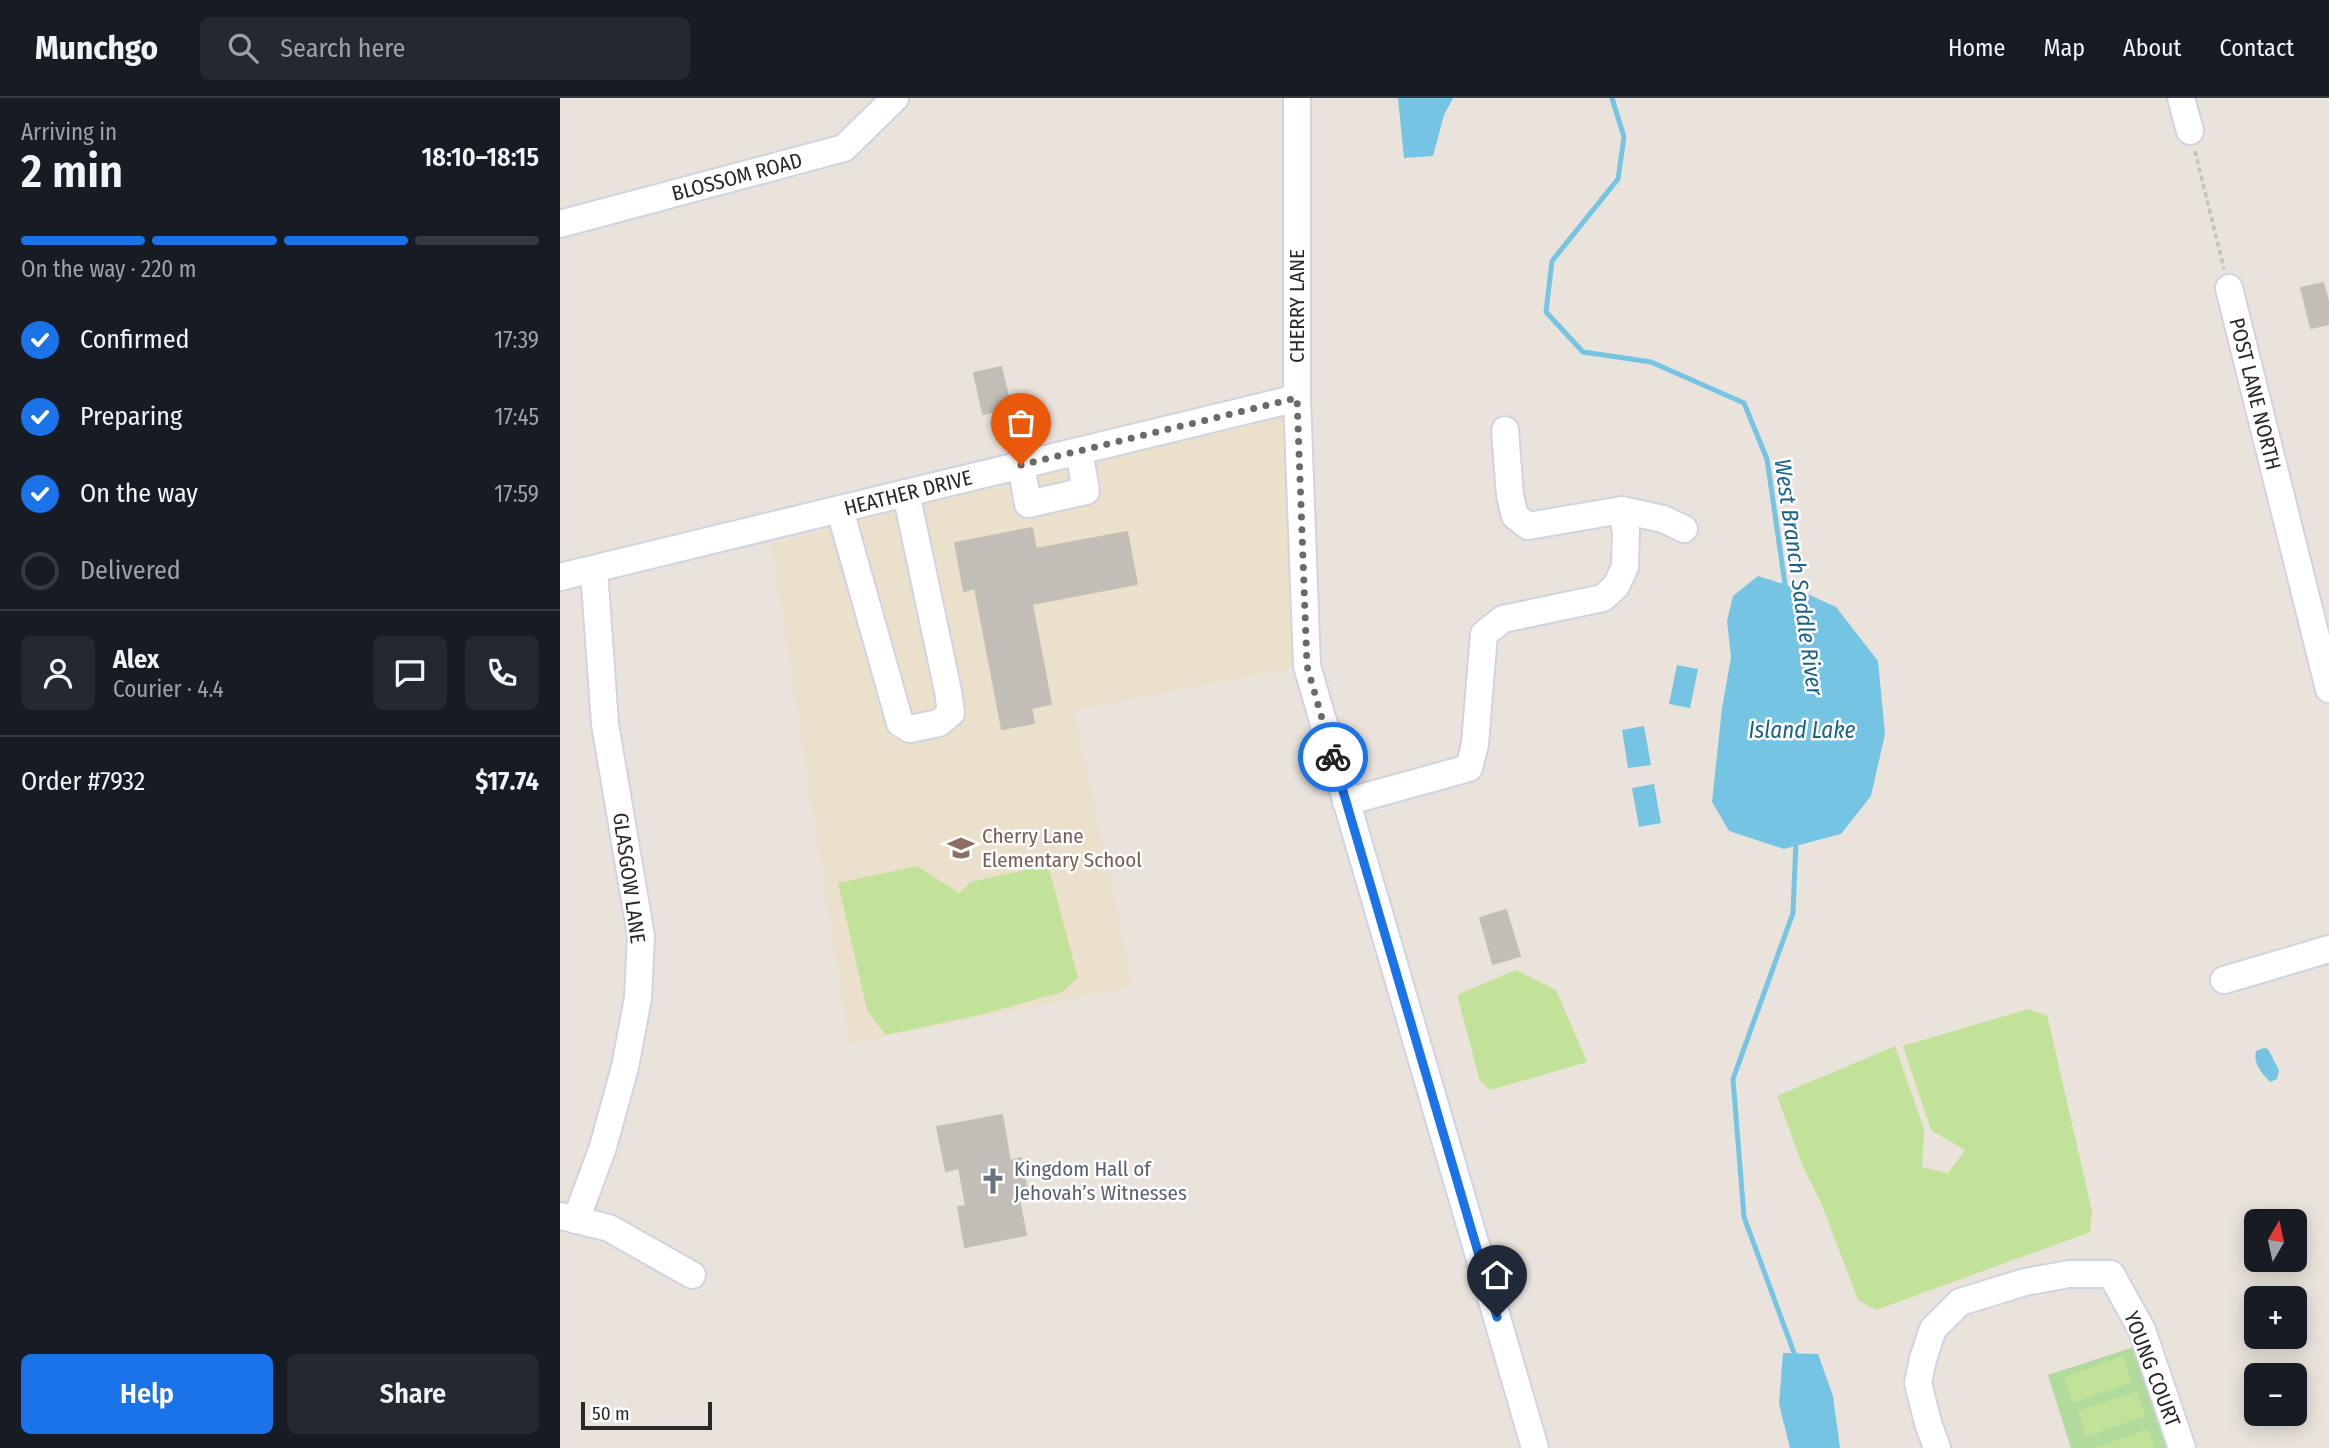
<!DOCTYPE html>
<meta charset="utf-8">
<style>
:root{--surface:#171b24;--page:#242831;--text:#f1f3f6;--muted:#9ea1a6;--line:#363941;--accent:#1a73e8}
body{margin:0;font-family:"Fira Sans Condensed",sans-serif;background:var(--page);color:var(--text);height:100vh;display:flex;flex-direction:column;font-size:26px;white-space:nowrap}
*{box-sizing:border-box;margin:0}
p{font-size:23px;color:var(--muted)}
.icon{flex:none;width:38px;height:38px;fill:none;stroke:currentColor;stroke-width:2;stroke-linecap:round;stroke-linejoin:round}
.map{position:relative;flex:1;overflow:hidden}
.side{display:flex;flex-direction:column;background:var(--surface);width:560px}
.side>*{flex:none}
.needle{width:46px;rotate:9deg}
.buttons{position:absolute;left:1684px;top:1111px;display:grid;gap:14px}
.buttons a{display:grid;place-items:center;width:63px;height:63px;border-radius:10px;background:var(--surface);box-shadow:0 4px 18px #0003;font-size:35px}
.scale{position:absolute;left:21px;bottom:18px;width:131px;box-sizing:border-box;padding-left:7px;border:4px solid #282828;border-top:0;font-size:19px;line-height:24px;white-space:nowrap;color:#282828;-webkit-text-stroke:5px #fff;paint-order:stroke}
.pin{position:absolute;display:grid;place-items:center;width:60px;height:60px;color:#fff;margin:-72px -30px;border-radius:50% 50% 50% 0;rotate:-45deg;box-shadow:0 0 7px #0007}
.pin .icon{rotate:45deg}
.courier{position:absolute;display:grid;place-items:center;width:70px;height:70px;margin:-35px;border:5px solid #1a73e8;border-radius:50%;background:#fff;color:#222;box-shadow:0 2px 9px #0007}
.overview em{font-style:normal;font-weight:600}
.overview div{display:flex;flex-direction:column-reverse}
.overview{display:flex;align-items:center;justify-content:space-between;height:119px;padding:0 21px}
h1{font-size:46px;font-weight:600;line-height:52px}
.bar{display:grid;grid-template-columns:repeat(4,1fr);gap:10px 7px;align-content:center;height:84px;padding:0 21px}
.bar i{height:9px;border-radius:5px;background:var(--line)}
.bar .selected{background:var(--accent)}
.bar p{grid-column:span 4}
.line{display:flex;align-items:center;gap:18px;padding:0 21px;border-top:2px solid var(--line)}
.line div{flex:1}
.round{display:grid;place-items:center;flex:none;width:74px;height:74px;border-radius:10px;background:var(--page)}
ol{padding:0 21px;list-style:none}
li{display:flex;align-items:center;gap:21px;height:77px}
li p{margin-inline-start:auto}
li .icon{padding:7px;border-radius:50%;background:var(--accent);color:#fff;stroke-width:4}
li:last-child{color:var(--muted)}
li i{width:38px;height:38px;border:4px solid var(--line);border-radius:50%}
.cta{display:flex;gap:14px;margin-top:auto;padding:14px 21px}
.cta a{flex:1;height:80px;border-radius:10px;background:var(--accent);color:#fff;font-size:28px;font-weight:600;line-height:80px;text-align:center}
.cta a+a{background:var(--page);color:var(--text)}
header{display:flex;align-items:center;gap:42px;box-sizing:border-box;height:98px;padding:0 35px;background:var(--surface);border-bottom:2px solid var(--line)}
header strong{font-size:33px}
nav{display:flex;gap:38px;margin-inline-start:auto;font-size:24px}
.search{width:490px;height:63px;background:var(--page);display:flex;align-items:center;gap:18px;box-sizing:border-box;padding:0 24px;border-radius:10px;color:var(--muted);font-size:26px}
main{display:flex;flex:1;min-height:0}
.map>svg:first-child{display:block}
.education{fill:#eae0cb}
.green{fill:#b0db9c}
.pitch{fill:#c1e298}
.water{fill:#76c4e3}
.lines{fill:none;stroke-linecap:round;stroke-linejoin:round}
.stream{stroke:#76c4e3;stroke-width:5}
.building{fill:#c2bdb7;stroke:#c4bfb5;stroke-width:2}
.minor-casing{stroke:#d0d3e0;stroke-width:30}
.path{stroke:#c3c3c3;stroke-width:3.5;stroke-dasharray:5 3.5;stroke-linecap:butt}
.minor{stroke:#fff;stroke-width:26}
.done{stroke:#6c6967;stroke-width:7;stroke-dasharray:0 12.6}
.route{stroke:#1a73e8;stroke-width:9}
.labels{text-anchor:middle;dominant-baseline:central;stroke-width:5;stroke-linejoin:round;paint-order:stroke}
.street-label{font-size:21px;fill:#282828;stroke:#fff}
.education-label{font-size:21px;fill:#785e54;stroke:#fff;text-anchor:start}
.worship-label{font-size:21px;fill:#5b616d;stroke:#fff;text-anchor:start}
.water-label{font-size:23px;font-style:italic;fill:#19628b;stroke:#fff}
</style>
<header>
<strong>Munchgo</strong>
<div class="search"><svg class="icon" aria-label="search" viewBox="0 0 24 24"><circle cx="10" cy="10" r="6"/><path d="M15 15l6 6"/></svg>Search here</div>
<nav><a>Home</a><a>Map</a><a>About</a><a>Contact</a></nav>
</header>
<main>
<section class="side">
<div class="overview"><div><h1>2 min</h1><p>Arriving in</p></div><em>18:10–18:15</em></div>
<div class="bar"><i class="selected"></i><i class="selected"></i><i class="selected"></i><i></i><p>On the way · 220 m</p></div>
<ol>
<li><svg class="icon" aria-label="check" viewBox="0 0 24 24"><path d="M5 12l5 5 9-10"/></svg>Confirmed<p>17:39</p></li>
<li><svg class="icon" aria-label="check" viewBox="0 0 24 24"><path d="M5 12l5 5 9-10"/></svg>Preparing<p>17:45</p></li>
<li><svg class="icon" aria-label="check" viewBox="0 0 24 24"><path d="M5 12l5 5 9-10"/></svg>On the way<p>17:59</p></li>
<li><i></i>Delivered</li>
</ol>
<div class="line" style="height:126px"><a class="round"><svg class="icon" aria-label="person" viewBox="0 0 24 24"><circle cx="12" cy="8" r="4"/><path d="M4 21q1-7 8-7t8 7"/></svg></a><div><b>Alex</b><p>Courier · 4.4</p></div><a class="round"><svg class="icon" aria-label="chat" viewBox="0 0 24 24"><path d="M4 5h16v11H9l-5 4z"/></svg></a><a class="round"><svg class="icon" aria-label="phone" viewBox="0 0 24 24"><path d="M5 4h4l2 5-3 2q2 4 5 5l2-3 5 2v4C11 20 4 13 5 4z"/></svg></a></div>
<div class="line" style="height:91px"><div>Order #7932</div><b>$17.74</b></div>
<div class="cta"><a>Help</a><a>Share</a></div>
</section>
<div class="map">
<svg width="1769" height="1350" viewBox="0 0 1769 1350">
<rect width="100%" height="100%" fill="#e9e3db"/>
<polygon class="education" points="726,315 732,570 514,612 573,888 289,946 211,445"/>
<polygon class="green" points="1577,1248 1610,1350 1511,1350 1488,1277"/>
<g class="pitch">
<polygon points="488,767 518,880 502,894 423,916 326,937 307,912 278,785 357,768 399,795 411,784"/>
<polygon points="956,872 996,892 1027,964 930,992 920,983 897,897"/>
<polygon points="1468,911 1487,917 1532,1113 1530,1134 1316,1212 1298,1202 1262,1107 1242,1066 1217,998 1335,948 1364,1031 1362,1069 1388,1075 1405,1052 1371,1032 1343,948"/>
<polygon points="1563,1258 1572,1284 1513,1305 1504,1279"/>
<polygon points="1577,1293 1585,1318 1526,1339 1518,1313"/>
<polygon points="1588,1331 1595,1350 1535,1350"/>
</g>
<g class="water">
<polygon points="838,0 893,0 884,17 873,58 844,60"/>
<polygon points="1198,478 1230,488 1276,509 1318,563 1325,636 1311,698 1281,736 1224,751 1169,733 1152,704 1162,610 1171,559 1167,523 1173,498"/>
<polygon points="1117,567 1138,571 1130,610 1109,606"/>
<polygon points="1084,628 1091,667 1068,670 1062,632"/>
<polygon points="1094,686 1101,725 1079,729 1072,690"/>
<path d="M1704 950 1708 951 1719 972 1717 981 1710 984C1702 975 1693 966 1696 953Z"/>
<polygon points="1223,1255 1258,1256 1273,1298 1280,1350 1230,1350 1219,1306"/>
</g>
<g class="lines">
<g class="stream">
<polyline points="1052,0 1064,39 1058,81 992,163 986,214 1023,254 1091,264 1184,305 1207,361 1226,493"/>
<polyline points="1236,1260 1184,1119 1173,981 1233,815 1236,743"/>
</g>
</g>
<g class="building">
<polygon points="1763,185 1769,206 1769,226 1751,230 1741,190"/>
<polygon points="441,269 451,309 423,316 414,275"/>
<polygon points="472,430 476,451 567,434 577,486 472,506 491,606 471,610 474,625 442,631 415,490 404,493 395,445"/>
<polygon points="946,812 960,858 933,866 920,820"/>
<polygon points="442,1017 450,1063 461,1060 467,1093 458,1095 466,1137 405,1149 398,1109 406,1108 399,1070 386,1073 377,1029"/>
</g>
<g class="lines">
<g class="minor-casing">
<g id="minor">
<polyline points="737,0 737,300 747,568 975,1350"/>
<polyline points="1621,0 1630,33"/>
<polyline points="0,126 284,50 335,0"/>
<polyline points="1669,190 1769,591"/>
<polyline points="945,332 950,398 955,418 968,428 1062,412 1103,421 1124,431"/>
<polyline points="461,367 468,406 526,393 519,353"/>
<polyline points="280,412 340,625 350,631 379,625 391,615 388,593 346,395"/>
<polyline points="0,479 737,300"/>
<polyline points="786,704 909,670 915,646 924,536 943,521 1043,500 1056,488 1065,469 1066,434 1062,412"/>
<polyline points="1664,882 1769,851"/>
<polyline points="1,1118 49,1130 132,1177"/>
<polyline points="16,1122 43,1049 65,969 78,900 81,838 45,626 34,472"/>
<polyline points="1377,1350 1368,1325 1358,1285 1363,1261 1373,1231 1400,1204 1465,1184 1509,1176 1551,1176 1582,1232 1622,1350"/>
</g>
</g>
<polyline class="path" points="1635,53 1664,171"/>
<use href="#minor" class="minor"/>
</g>
<g class="lines">
<polyline class="done" points="461,367 737,300 747,568 773,659"/>
<polyline class="route" points="773,659 937,1219"/>
</g>
<defs>
<g id="school-bare" transform="scale(2.1)"><path d="M0-5L7-2L0 1L-7-2ZM-4 1L0 2.5L4 1V4Q0 6-4 4Z" fill="#8d6e63" stroke="#fff" stroke-width="2.5" paint-order="stroke"/></g>
<g id="church-bare" transform="scale(2.1)"><path d="M-1.2-6h2.4v3.5h3.3v2.4h-3.3V6h-2.4V-.1h-3.3v-2.4h3.3Z" fill="#6b7280" stroke="#fff" stroke-width="2.5" paint-order="stroke"/></g>
</defs>
<g fill-rule="evenodd">
<use href="#school-bare" x="401" y="750"/>
<use href="#church-bare" x="433" y="1083"/>
</g>
<g class="labels">
<g class="street-label">
<text transform="translate(177 79) rotate(-15)">BLOSSOM ROAD</text>
<text transform="translate(737 208) rotate(-90)">CHERRY LANE</text>
<text transform="translate(1695 296) rotate(76)">POST LANE NORTH</text>
<text transform="translate(348 395) rotate(-14)">HEATHER DRIVE</text>
<text transform="translate(69 780) rotate(82)">GLASGOW LANE</text>
<text transform="translate(1592 1271) rotate(69)">YOUNG COURT</text>
</g>
<g class="education-label">
<text x="422" y="738">Cherry Lane<tspan x="422" dy="24">Elementary School</tspan></text>
</g>
<g class="worship-label">
<text x="454" y="1071">Kingdom Hall of<tspan x="454" dy="24">Jehovah’s Witnesses</tspan></text>
</g>
<g class="water-label">
<text transform="translate(1239 479) rotate(82)">West Branch Saddle River</text>
<text x="1242" y="632">Island Lake</text>
</g>
</g>
</svg>
<div class="buttons">
<a><svg class="needle" viewBox="-14 -14 28 28"><path d="M0-13l5 13h-10z" fill="#e53935"/><path d="M0 13l5-13h-10z" fill="#9ea1a6"/></svg></a>
<a>+</a>
<a>−</a>
</div>
<div class="scale">50 m</div>
<div class="pin" style="left:461px;top:367px;background:#ea580c"><svg class="icon" aria-label="bag" viewBox="0 0 24 24"><path d="M5 8h14l-1 12H6zM9 8a3 3 0 0 1 6 0"/></svg></div>
<div class="pin" style="left:937px;top:1219px;background:#1f2937"><svg class="icon" aria-label="home" viewBox="0 0 24 24"><path d="M3 11l9-7 9 7M6 9v11h12V9"/></svg></div>
<div class="courier" style="left:773px;top:659px"><svg class="icon" aria-label="bike" viewBox="0 0 24 24"><circle cx="6" cy="16" r="4"/><circle cx="18" cy="16" r="4"/><path d="M6 16l4-8h5l3 8M10 8l3 8H6M13 5h3"/></svg></div>
</div>
</main>
